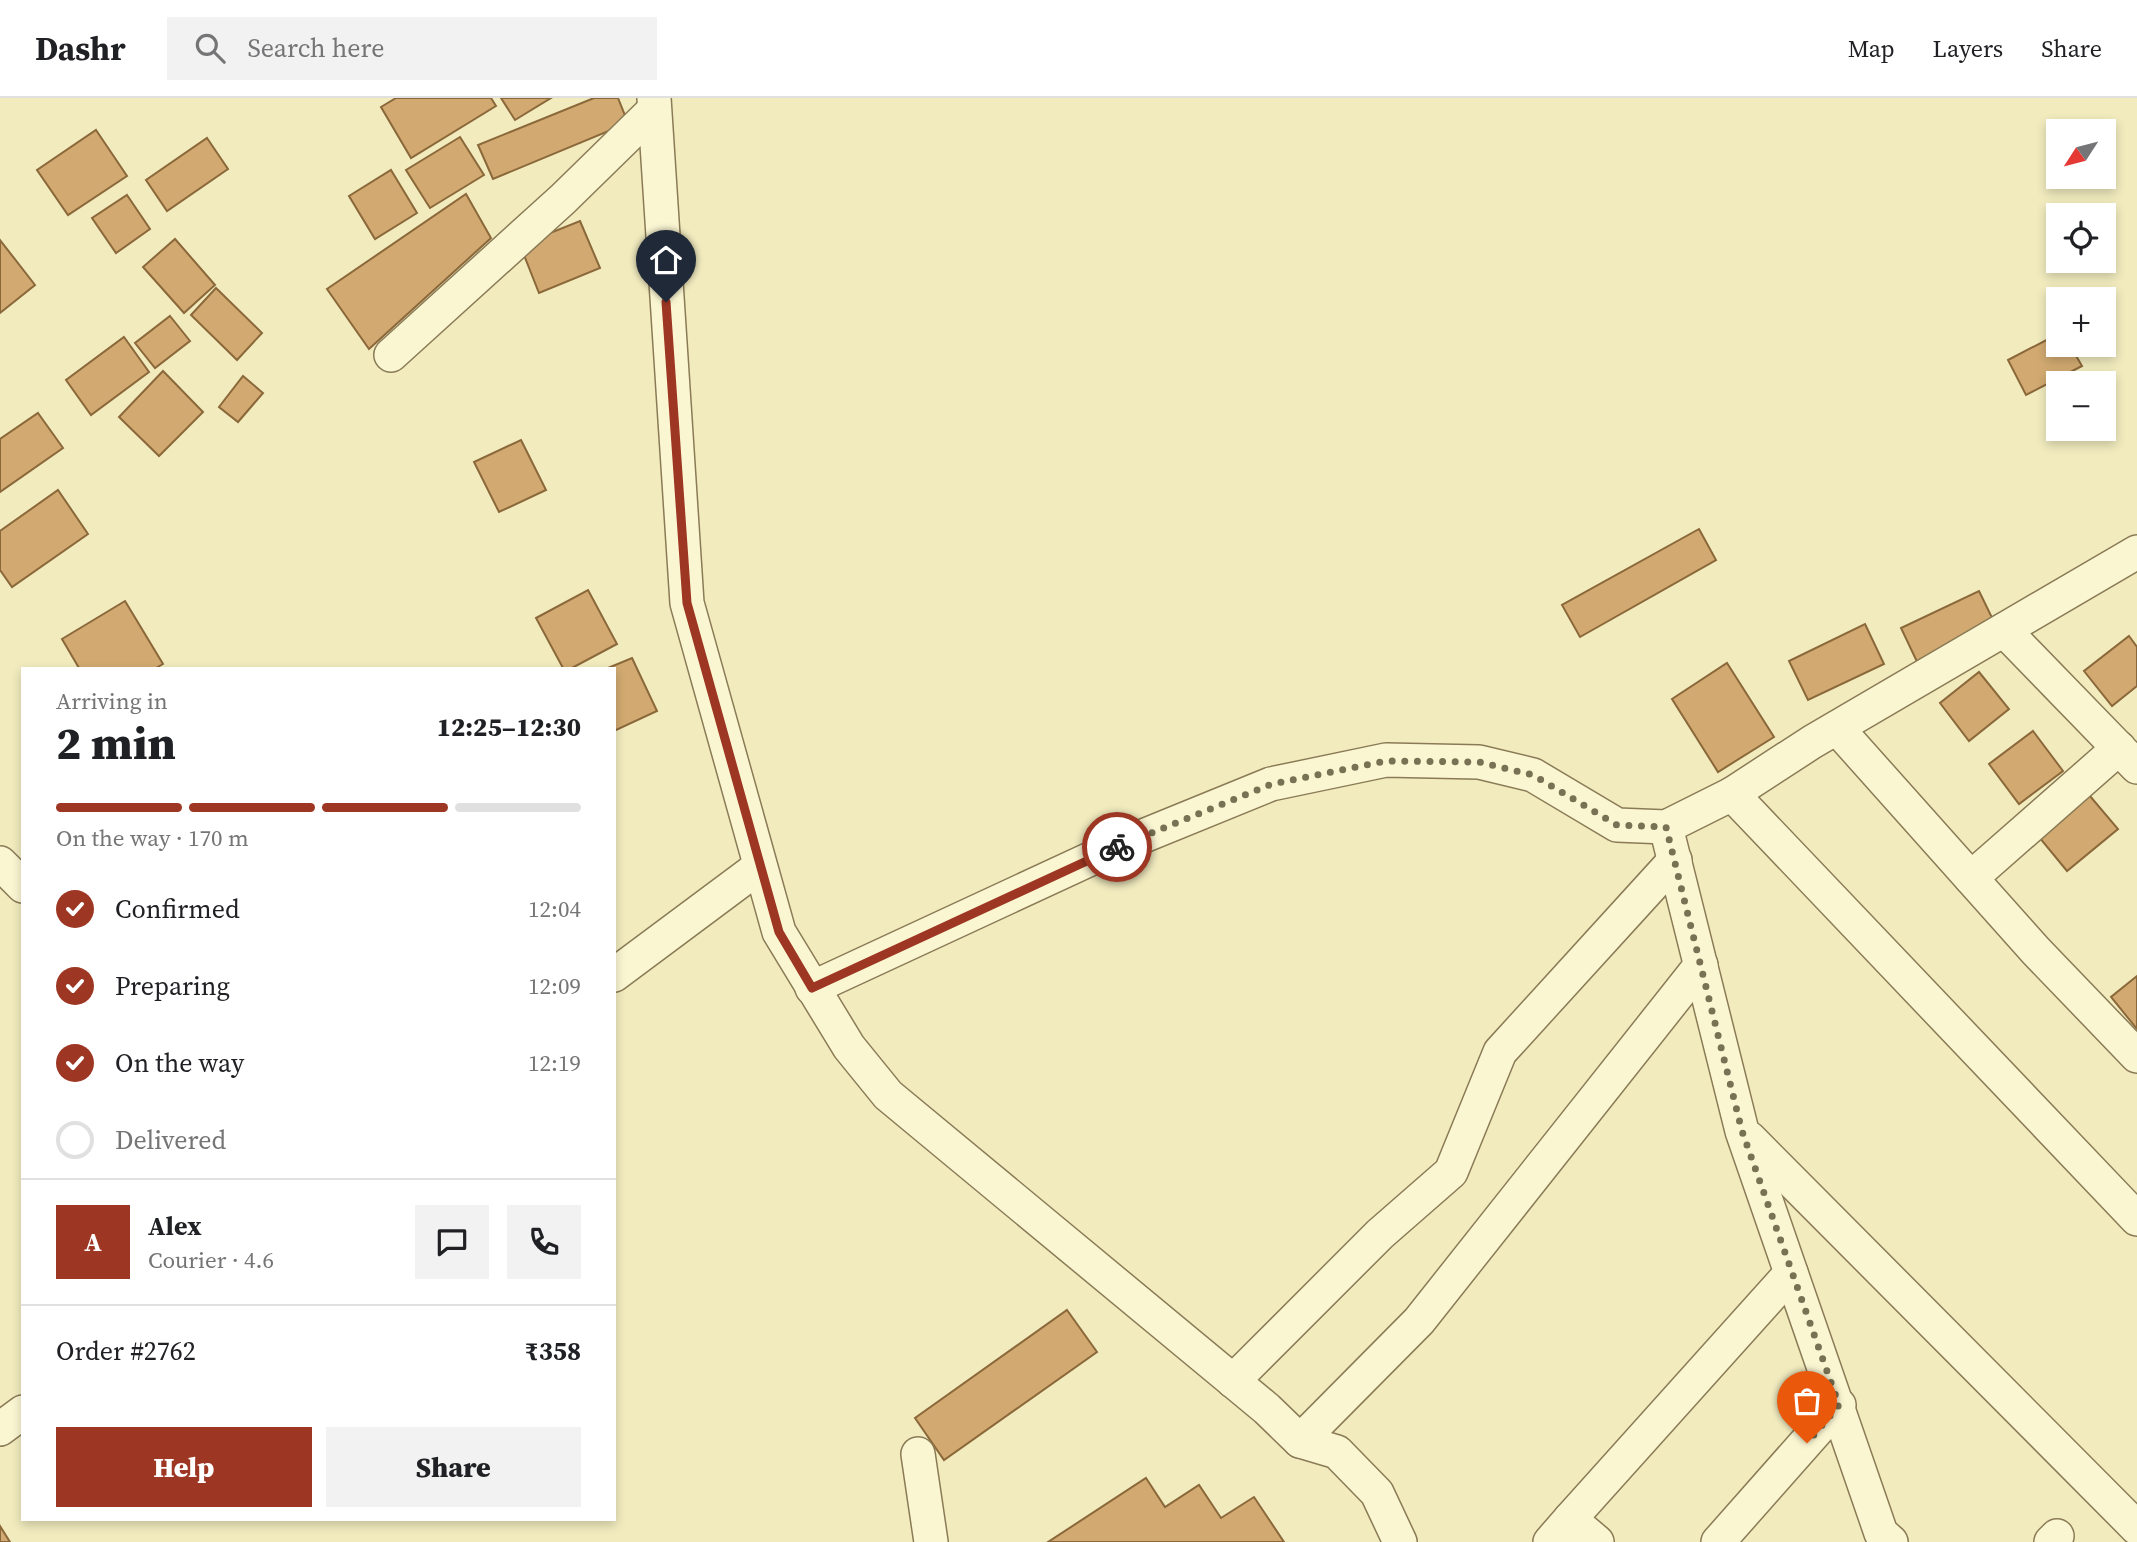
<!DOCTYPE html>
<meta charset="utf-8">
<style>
:root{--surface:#fff;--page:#f2f2f2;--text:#202124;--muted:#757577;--line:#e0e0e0;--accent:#9d3622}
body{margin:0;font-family:"Source Serif 4",serif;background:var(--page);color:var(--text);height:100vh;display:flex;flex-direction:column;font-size:26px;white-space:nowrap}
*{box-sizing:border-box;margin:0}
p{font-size:23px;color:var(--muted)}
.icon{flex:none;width:38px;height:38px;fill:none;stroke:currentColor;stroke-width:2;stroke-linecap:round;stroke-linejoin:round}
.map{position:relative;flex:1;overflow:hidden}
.drawer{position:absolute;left:21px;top:569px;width:595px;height:854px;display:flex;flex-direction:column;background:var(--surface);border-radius:0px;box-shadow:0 4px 10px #0003}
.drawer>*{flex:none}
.needle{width:46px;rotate:234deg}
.controls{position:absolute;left:2046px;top:21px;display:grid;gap:14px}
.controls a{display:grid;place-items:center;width:70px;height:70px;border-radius:0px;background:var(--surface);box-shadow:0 4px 10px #0003;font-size:35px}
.pin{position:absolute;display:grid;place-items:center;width:60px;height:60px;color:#fff;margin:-72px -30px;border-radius:50% 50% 50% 0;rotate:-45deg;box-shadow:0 0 7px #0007}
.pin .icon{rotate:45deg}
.courier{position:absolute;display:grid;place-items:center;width:70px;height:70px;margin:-35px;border:5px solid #9d3622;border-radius:50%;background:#fff;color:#222;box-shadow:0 2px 9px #0007}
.head em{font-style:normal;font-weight:800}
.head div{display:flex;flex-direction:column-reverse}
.head{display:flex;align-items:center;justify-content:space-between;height:119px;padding:0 35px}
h1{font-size:46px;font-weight:800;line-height:52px}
.bar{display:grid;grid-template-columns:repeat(4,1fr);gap:10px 7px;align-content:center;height:84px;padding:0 35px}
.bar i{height:9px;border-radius:5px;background:var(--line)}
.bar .on{background:var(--accent)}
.bar p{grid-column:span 4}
.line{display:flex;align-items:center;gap:18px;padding:0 35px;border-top:2px solid var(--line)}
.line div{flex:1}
.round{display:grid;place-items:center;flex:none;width:74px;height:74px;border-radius:0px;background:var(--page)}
ol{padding:0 35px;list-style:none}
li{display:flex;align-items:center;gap:21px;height:77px}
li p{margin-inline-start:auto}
li .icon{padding:7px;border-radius:50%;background:var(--accent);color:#fff;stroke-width:4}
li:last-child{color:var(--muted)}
li i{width:38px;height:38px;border:4px solid var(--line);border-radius:50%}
.action{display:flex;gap:14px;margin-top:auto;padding:14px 35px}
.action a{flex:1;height:80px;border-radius:0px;background:var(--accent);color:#fff;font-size:28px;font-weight:800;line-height:80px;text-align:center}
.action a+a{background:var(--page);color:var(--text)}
header{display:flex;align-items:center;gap:42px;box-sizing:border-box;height:98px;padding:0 35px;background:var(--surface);border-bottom:2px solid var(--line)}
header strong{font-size:33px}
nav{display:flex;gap:38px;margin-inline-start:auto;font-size:24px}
.search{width:490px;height:63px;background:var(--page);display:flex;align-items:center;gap:18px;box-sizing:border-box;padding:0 24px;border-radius:0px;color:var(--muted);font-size:26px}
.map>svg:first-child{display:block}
.building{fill:#d2aa71;stroke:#8b683a;stroke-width:2}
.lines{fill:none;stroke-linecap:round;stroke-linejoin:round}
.minor-casing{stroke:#8a7b56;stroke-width:36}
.minor{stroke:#fbf6d2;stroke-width:33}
.done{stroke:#797154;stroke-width:7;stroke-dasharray:0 12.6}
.route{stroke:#9d3622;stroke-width:9}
</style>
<header>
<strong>Dashr</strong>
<div class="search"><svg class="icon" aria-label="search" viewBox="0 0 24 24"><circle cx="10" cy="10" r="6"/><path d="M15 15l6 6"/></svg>Search here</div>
<nav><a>Map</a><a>Layers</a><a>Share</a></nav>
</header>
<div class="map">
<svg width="2137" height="1444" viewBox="0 0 2137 1444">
<rect width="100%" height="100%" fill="#f1ebbe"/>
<g class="building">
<polygon points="396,0 491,0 496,8 411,60 381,9"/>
<polygon points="501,0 551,0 515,22"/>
<polygon points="594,0 618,0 628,25 493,81 478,47"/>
<polygon points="96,32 127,78 68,117 37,72"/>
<polygon points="460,39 484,77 430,110 406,72"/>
<polygon points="207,40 228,71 167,113 146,82"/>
<polygon points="391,72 417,115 375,141 349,98"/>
<polygon points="466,96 491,140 369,251 327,191"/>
<polygon points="127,97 150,131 116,155 92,120"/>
<polygon points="580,123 600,170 539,195 520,147"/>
<polygon points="175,141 215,187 184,215 143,169"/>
<polygon points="0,142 35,187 0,215"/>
<polygon points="216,190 262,235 237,262 191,217"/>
<polygon points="170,218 190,243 155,270 135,245"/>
<polygon points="2058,236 2058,247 2070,247 2082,268 2026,297 2008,262"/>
<polygon points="124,239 149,274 91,317 66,282"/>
<polygon points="163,273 203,314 159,358 119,319"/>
<polygon points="243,278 263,295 238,324 219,309"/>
<polygon points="38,315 63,350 0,394 0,341"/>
<polygon points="521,342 546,392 499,414 474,364"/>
<polygon points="58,392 88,436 12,489 0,472 0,433"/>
<polygon points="1699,431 1716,462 1580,539 1562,507"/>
<polygon points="588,492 617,546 572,570 563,570 536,520"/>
<polygon points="1979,493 1997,530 1919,568 1901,530"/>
<polygon points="125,503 163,566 156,570 79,570 62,541"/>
<polygon points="1865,526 1884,566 1808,602 1789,563"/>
<polygon points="2129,538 2137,549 2137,588 2112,608 2084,573"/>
<polygon points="632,560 657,613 614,633 614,570 608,570"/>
<polygon points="1727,565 1774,639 1718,674 1672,601"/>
<polygon points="1979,574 2009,611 1969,643 1940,605"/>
<polygon points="2033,633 2063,673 2019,706 1989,666"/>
<polygon points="2084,691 2118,731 2067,773 2034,733"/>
<polygon points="2137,878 2137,931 2111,899"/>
<polygon points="1067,1212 1097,1254 944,1362 915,1320"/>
<polygon points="1146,1380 1165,1409 1199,1387 1221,1420 1254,1399 1284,1444 1048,1444"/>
<polygon points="0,1428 10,1444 0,1444"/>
</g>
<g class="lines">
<g class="minor-casing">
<g id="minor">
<polyline points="654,0 687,505 779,834 849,949 888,997 1267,1311 1300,1343 1337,1354 1377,1395 1400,1444"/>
<polyline points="391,257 563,101 653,13"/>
<polyline points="2004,532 2137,669"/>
<polyline points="1837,630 2036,853 2137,958"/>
<polyline points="1732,696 2137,1121"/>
<polyline points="1666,729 1742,1033 1881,1435 1891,1444"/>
<polyline points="0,765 23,788"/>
<polyline points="1971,780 2119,650"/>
<polyline points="614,877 759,769"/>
<polyline points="812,890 1114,750 1271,686 1386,662 1479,664 1533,677 1617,727 1666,729 1732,696 1812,644 2137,454"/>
<polyline points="1749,1040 2137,1430"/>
<polyline points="1233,1283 1380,1136 1451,1074 1500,954 1675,762"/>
<polyline points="0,1331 23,1314"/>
<polyline points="1300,1343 1419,1223 1701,867"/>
<polyline points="918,1356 931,1444"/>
<polyline points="1570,1421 1791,1175"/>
<polyline points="1550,1444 1570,1421 1597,1444"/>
<polyline points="1718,1444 1839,1307"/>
<polyline points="2051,1444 2057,1438"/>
</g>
</g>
<use href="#minor" class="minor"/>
</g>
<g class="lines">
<polyline class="done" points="1117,749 1272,686 1386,663 1479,664 1533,677 1617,727 1666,729 1742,1033 1839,1307 1807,1345"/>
<polyline class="route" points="666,204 687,505 779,834 812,890 1117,749"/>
</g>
</svg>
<div class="controls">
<a><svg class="needle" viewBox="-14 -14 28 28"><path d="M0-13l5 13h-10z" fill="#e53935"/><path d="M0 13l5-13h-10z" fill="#757577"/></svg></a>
<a><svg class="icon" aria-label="locate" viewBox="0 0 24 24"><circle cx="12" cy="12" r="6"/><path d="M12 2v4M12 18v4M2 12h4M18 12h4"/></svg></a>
<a>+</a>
<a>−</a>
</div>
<div class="pin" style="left:1807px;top:1345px;background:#ea580c"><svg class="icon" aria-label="bag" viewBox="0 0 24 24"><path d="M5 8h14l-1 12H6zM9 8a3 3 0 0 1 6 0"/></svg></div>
<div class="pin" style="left:666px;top:204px;background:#1f2937"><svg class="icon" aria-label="home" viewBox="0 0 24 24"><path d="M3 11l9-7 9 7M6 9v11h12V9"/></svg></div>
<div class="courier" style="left:1117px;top:749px"><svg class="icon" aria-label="bike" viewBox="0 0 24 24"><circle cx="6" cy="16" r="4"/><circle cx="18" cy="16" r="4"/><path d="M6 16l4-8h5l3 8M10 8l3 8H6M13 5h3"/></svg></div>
<section class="drawer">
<div class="head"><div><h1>2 min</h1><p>Arriving in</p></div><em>12:25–12:30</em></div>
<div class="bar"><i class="on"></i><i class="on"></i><i class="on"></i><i></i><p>On the way · 170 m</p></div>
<ol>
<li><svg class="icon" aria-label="check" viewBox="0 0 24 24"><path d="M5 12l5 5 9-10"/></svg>Confirmed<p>12:04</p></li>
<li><svg class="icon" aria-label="check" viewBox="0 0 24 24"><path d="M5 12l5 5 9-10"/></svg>Preparing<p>12:09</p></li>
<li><svg class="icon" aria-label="check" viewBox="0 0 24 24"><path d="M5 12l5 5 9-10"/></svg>On the way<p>12:19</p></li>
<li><i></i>Delivered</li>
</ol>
<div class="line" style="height:126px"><b class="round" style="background:var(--accent);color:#fff">A</b><div><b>Alex</b><p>Courier · 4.6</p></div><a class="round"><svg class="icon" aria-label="chat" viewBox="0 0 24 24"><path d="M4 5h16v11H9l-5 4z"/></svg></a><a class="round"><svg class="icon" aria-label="phone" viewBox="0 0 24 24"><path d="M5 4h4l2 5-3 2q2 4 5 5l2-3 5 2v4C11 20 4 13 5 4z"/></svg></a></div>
<div class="line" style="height:91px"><div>Order #2762</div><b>₹358</b></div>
<div class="action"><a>Help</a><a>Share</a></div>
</section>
</div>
